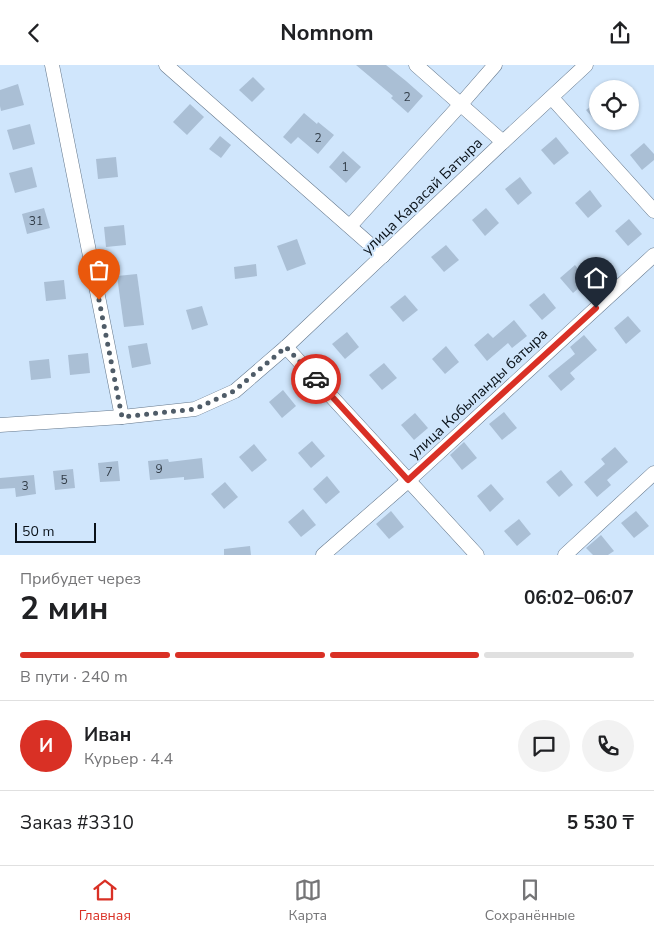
<!DOCTYPE html>
<html lang="ru">
<meta charset="utf-8">
<style>
:root{--surface:#fff;--page:#f2f2f2;--text:#202124;--muted:#757577;--line:#e0e0e0;--accent:#d93025}
body{margin:0;font-family:"Nunito Sans",sans-serif;background:var(--page);color:var(--text);height:100vh;display:flex;flex-direction:column;font-size:19px;white-space:nowrap}
*{box-sizing:border-box;margin:0}
p{font-size:16px;color:var(--muted)}
.icon{flex:none;width:28px;height:28px;fill:none;stroke:currentColor;stroke-width:2;stroke-linecap:round;stroke-linejoin:round}
.map{position:relative;height:490px;overflow:hidden}
.panel{display:flex;flex-direction:column;background:var(--surface);flex:1}
.panel>*{flex:none}
.tools{position:absolute;left:589px;top:15px;display:grid;gap:10px}
.tools a{display:grid;place-items:center;width:50px;height:50px;border-radius:50%;background:var(--surface);box-shadow:0 1px 4px #0004;font-size:25px}
.scale{position:absolute;left:15px;bottom:12px;width:81px;box-sizing:border-box;padding-left:5px;border:2px solid #0a1219;border-top:0;font-size:14px;line-height:18px;white-space:nowrap;color:#0a1219;-webkit-text-stroke:4px #d0e6fc;paint-order:stroke}
.pin{position:absolute;display:grid;place-items:center;width:42px;height:42px;color:#fff;margin:-51px -21px;border-radius:50% 50% 50% 0;rotate:-45deg;box-shadow:0 0 5px #0007}
.pin .icon{rotate:45deg}
.courier{position:absolute;display:grid;place-items:center;width:50px;height:50px;margin:-25px;border:4px solid #d93025;border-radius:50%;background:#fff;color:#222;box-shadow:0 1px 6px #0007}
.summary em{font-style:normal;font-weight:700}
.summary div{display:flex;flex-direction:column-reverse}
.summary{display:flex;align-items:center;justify-content:space-between;height:85px;padding:0 20px}
h1{font-size:32px;font-weight:700;line-height:38px}
.bar{display:grid;grid-template-columns:repeat(4,1fr);gap:8px 5px;align-content:center;height:60px;padding:0 20px}
.bar i{height:6px;border-radius:4px;background:var(--line)}
.bar .current{background:var(--accent)}
.bar p{grid-column:span 4}
.line{display:flex;align-items:center;gap:12px;padding:0 20px;border-top:1px solid var(--line)}
.line div{flex:1}
.round{display:grid;place-items:center;flex:none;width:52px;height:52px;border-radius:26px;background:var(--page)}
header{display:flex;justify-content:space-between;align-items:center;height:65px;padding:0 20px;background:var(--surface);font-size:22px;font-weight:700}
.tabs{display:flex;justify-content:space-around;align-items:center;height:70px;border-top:1px solid var(--line);background:var(--surface);font-size:14px;color:var(--muted)}
.tabs a{display:grid;justify-items:center;gap:2px}
.tabs .current{color:var(--accent)}
.map>svg:first-child{display:block}
.building{fill:#aabfd5}
.lines{fill:none;stroke-linecap:round;stroke-linejoin:round}
.minor-casing{stroke:#64778b;stroke-width:15}
.minor{stroke:#fff;stroke-width:14}
.done{stroke:#4f5c68;stroke-width:5;stroke-dasharray:0 9}
.route{stroke:#d93025;stroke-width:6}
.labels{text-anchor:middle;dominant-baseline:central;stroke-width:4;stroke-linejoin:round;paint-order:stroke}
.number-label{font-size:12px;fill:#323d48}
.street-label{font-size:15px;fill:#0a1219;stroke:#d0e6fc}
</style>
<header><svg class="icon" aria-label="back" viewBox="0 0 24 24"><path d="M15 5l-7 7 7 7"/></svg>Nomnom<svg class="icon" aria-label="share" viewBox="0 0 24 24"><path d="M12 15V3M7 8l5-5 5 5M5 13v7h14v-7"/></svg></header>
<div class="map">
<svg width="654" height="490" viewBox="0 0 654 490">
<rect width="100%" height="100%" fill="#d0e6fc"/>
<g class="building">
<polygon points="356,0 386,0 406,16 423,31 408,48 391,33 393,31"/>
<polygon points="253,12 265,24 252,37 239,25"/>
<polygon points="18,19 24,40 1,46 0,41 0,25"/>
<polygon points="598,36 598,59 586,45"/>
<polygon points="190,39 204,52 187,70 173,57"/>
<polygon points="304,48 317,59 318,57 334,70 318,89 298,72 291,79 283,72"/>
<polygon points="30,59 35,79 13,85 7,65"/>
<polygon points="220,71 231,80 221,93 209,84"/>
<polygon points="556,72 569,88 554,100 541,85"/>
<polygon points="644,78 654,89 654,95 642,105 630,90"/>
<polygon points="343,86 361,102 346,118 329,102"/>
<polygon points="116,92 118,112 98,114 96,94"/>
<polygon points="32,102 37,122 15,128 9,108"/>
<polygon points="520,112 532,128 518,140 505,124"/>
<polygon points="590,125 602,141 588,153 575,138"/>
<polygon points="44,143 50,163 27,169 22,149"/>
<polygon points="486,143 499,158 485,171 472,155"/>
<polygon points="629,154 642,169 628,181 615,166"/>
<polygon points="124,160 126,180 106,182 104,162"/>
<polygon points="297,174 306,199 287,206 277,181"/>
<polygon points="446,180 459,195 444,207 431,192"/>
<polygon points="256,199 257,211 235,214 234,202"/>
<polygon points="575,200 587,216 573,228 560,213"/>
<polygon points="137,209 144,260 124,262 117,211"/>
<polygon points="64,215 66,234 46,236 44,217"/>
<polygon points="544,228 556,243 542,255 529,240"/>
<polygon points="405,230 418,245 403,257 390,242"/>
<polygon points="202,241 208,260 192,265 186,245"/>
<polygon points="628,251 641,266 626,279 614,263"/>
<polygon points="514,255 527,271 512,283 508,278 487,296 474,280 488,268 493,273"/>
<polygon points="347,267 359,282 345,294 332,279"/>
<polygon points="584,270 597,285 570,308 575,314 561,326 548,311 575,289 570,282"/>
<polygon points="147,278 151,299 132,303 128,281"/>
<polygon points="446,281 459,297 445,309 432,294"/>
<polygon points="88,288 90,308 70,310 68,290"/>
<polygon points="49,294 51,313 31,315 29,296"/>
<polygon points="384,298 397,313 382,325 369,310"/>
<polygon points="283,325 296,341 282,353 269,337"/>
<polygon points="504,347 517,363 502,375 489,359"/>
<polygon points="415,348 428,363 414,375 401,360"/>
<polygon points="312,376 325,391 311,403 298,388"/>
<polygon points="464,377 477,393 462,405 450,390"/>
<polygon points="254,379 267,395 252,407 239,392"/>
<polygon points="615,382 628,397 607,415 611,420 597,432 584,417 605,399 601,394"/>
<polygon points="202,393 204,413 184,415 184,412 150,415 148,396 168,394 169,397"/>
<polygon points="118,396 120,416 100,417 98,398"/>
<polygon points="73,404 75,423 55,425 53,406"/>
<polygon points="561,405 573,420 559,432 546,417"/>
<polygon points="34,410 36,429 16,432 15,423 0,424 0,413"/>
<polygon points="327,411 340,427 326,439 313,424"/>
<polygon points="225,417 238,432 224,444 211,429"/>
<polygon points="491,419 504,434 490,447 477,431"/>
<polygon points="303,444 316,460 301,472 288,457"/>
<polygon points="391,446 404,462 389,474 376,459"/>
<polygon points="636,446 649,461 634,473 621,458"/>
<polygon points="519,454 531,469 517,481 504,466"/>
<polygon points="601,470 614,486 608,490 593,490 586,483"/>
<polygon points="250,481 251,490 224,490 224,484"/>
</g>
<g class="lines">
<g class="minor-casing">
<g id="minor">
<polyline points="52,0 122,352"/>
<polyline points="166,0 383,191"/>
<polyline points="416,0 503,77"/>
<polyline points="552,33 654,146"/>
<polyline points="350,161 461,39 495,0"/>
<polyline points="286,282 477,490"/>
<polyline points="0,360 122,352 195,344 235,326 286,282 503,77 586,0"/>
<polyline points="323,490 409,415 654,190"/>
<polyline points="565,490 654,408"/>
</g>
</g>
<use href="#minor" class="minor"/>
</g>
<g class="lines">
<polyline class="done" points="99,235 122,352 195,344 234,326 286,282 316,314"/>
<polyline class="route" points="316,314 408,415 596,243"/>
</g>
<g class="labels">
<g class="number-label">
<text x="407" y="32">2</text>
<text x="318" y="73">2</text>
<text x="345" y="102">1</text>
<text x="36" y="156">31</text>
<text x="159" y="404">9</text>
<text x="109" y="407">7</text>
<text x="64" y="415">5</text>
<text x="25" y="421">3</text>
</g>
<g class="street-label">
<text transform="translate(422 131) rotate(-44)">улица Карасай Батыра</text>
<text transform="translate(478 329) rotate(-43)">улица Кобыланды батыра</text>
</g>
</g>
</svg>
<div class="tools">
<a><svg class="icon" aria-label="locate" viewBox="0 0 24 24"><circle cx="12" cy="12" r="6"/><path d="M12 2v4M12 18v4M2 12h4M18 12h4"/></svg></a>
</div>
<div class="scale">50 m</div>
<div class="pin" style="left:99px;top:235px;background:#ea580c"><svg class="icon" aria-label="bag" viewBox="0 0 24 24"><path d="M5 8h14l-1 12H6zM9 8a3 3 0 0 1 6 0"/></svg></div>
<div class="pin" style="left:596px;top:243px;background:#1f2937"><svg class="icon" aria-label="home" viewBox="0 0 24 24"><path d="M3 11l9-7 9 7M6 9v11h12V9"/></svg></div>
<div class="courier" style="left:316px;top:314px"><svg class="icon" aria-label="car" viewBox="0 0 24 24"><path d="M5 17H2v-5l4-1 3-4h7l3 4 3 1v5h-3M9 17h6M6 11h13"/><circle cx="7" cy="17" r="2"/><circle cx="17" cy="17" r="2"/></svg></div>
</div>
<section class="panel">
<div class="summary"><div><h1>2 мин</h1><p>Прибудет через</p></div><em>06:02–06:07</em></div>
<div class="bar"><i class="current"></i><i class="current"></i><i class="current"></i><i></i><p>В пути · 240 m</p></div>
<div class="line" style="height:90px"><b class="round" style="background:var(--accent);color:#fff">И</b><div><b>Иван</b><p>Курьер · 4.4</p></div><a class="round"><svg class="icon" aria-label="chat" viewBox="0 0 24 24"><path d="M4 5h16v11H9l-5 4z"/></svg></a><a class="round"><svg class="icon" aria-label="phone" viewBox="0 0 24 24"><path d="M5 4h4l2 5-3 2q2 4 5 5l2-3 5 2v4C11 20 4 13 5 4z"/></svg></a></div>
<div class="line" style="height:65px"><div>Заказ #3310</div><b>5 530 ₸</b></div>
</section>
<nav class="tabs">
<a class="current"><svg class="icon" aria-label="home" viewBox="0 0 24 24"><path d="M3 11l9-7 9 7M6 9v11h12V9"/></svg>Главная</a>
<a><svg class="icon" aria-label="map" viewBox="0 0 24 24"><path d="M3 6l6-2 6 2 6-2v14l-6 2-6-2-6 2zM9 4v14M15 6v14"/></svg>Карта</a>
<a><svg class="icon" aria-label="saved" viewBox="0 0 24 24"><path d="M7 4h10v16l-5-4-5 4z"/></svg>Сохранённые</a>
</nav>
